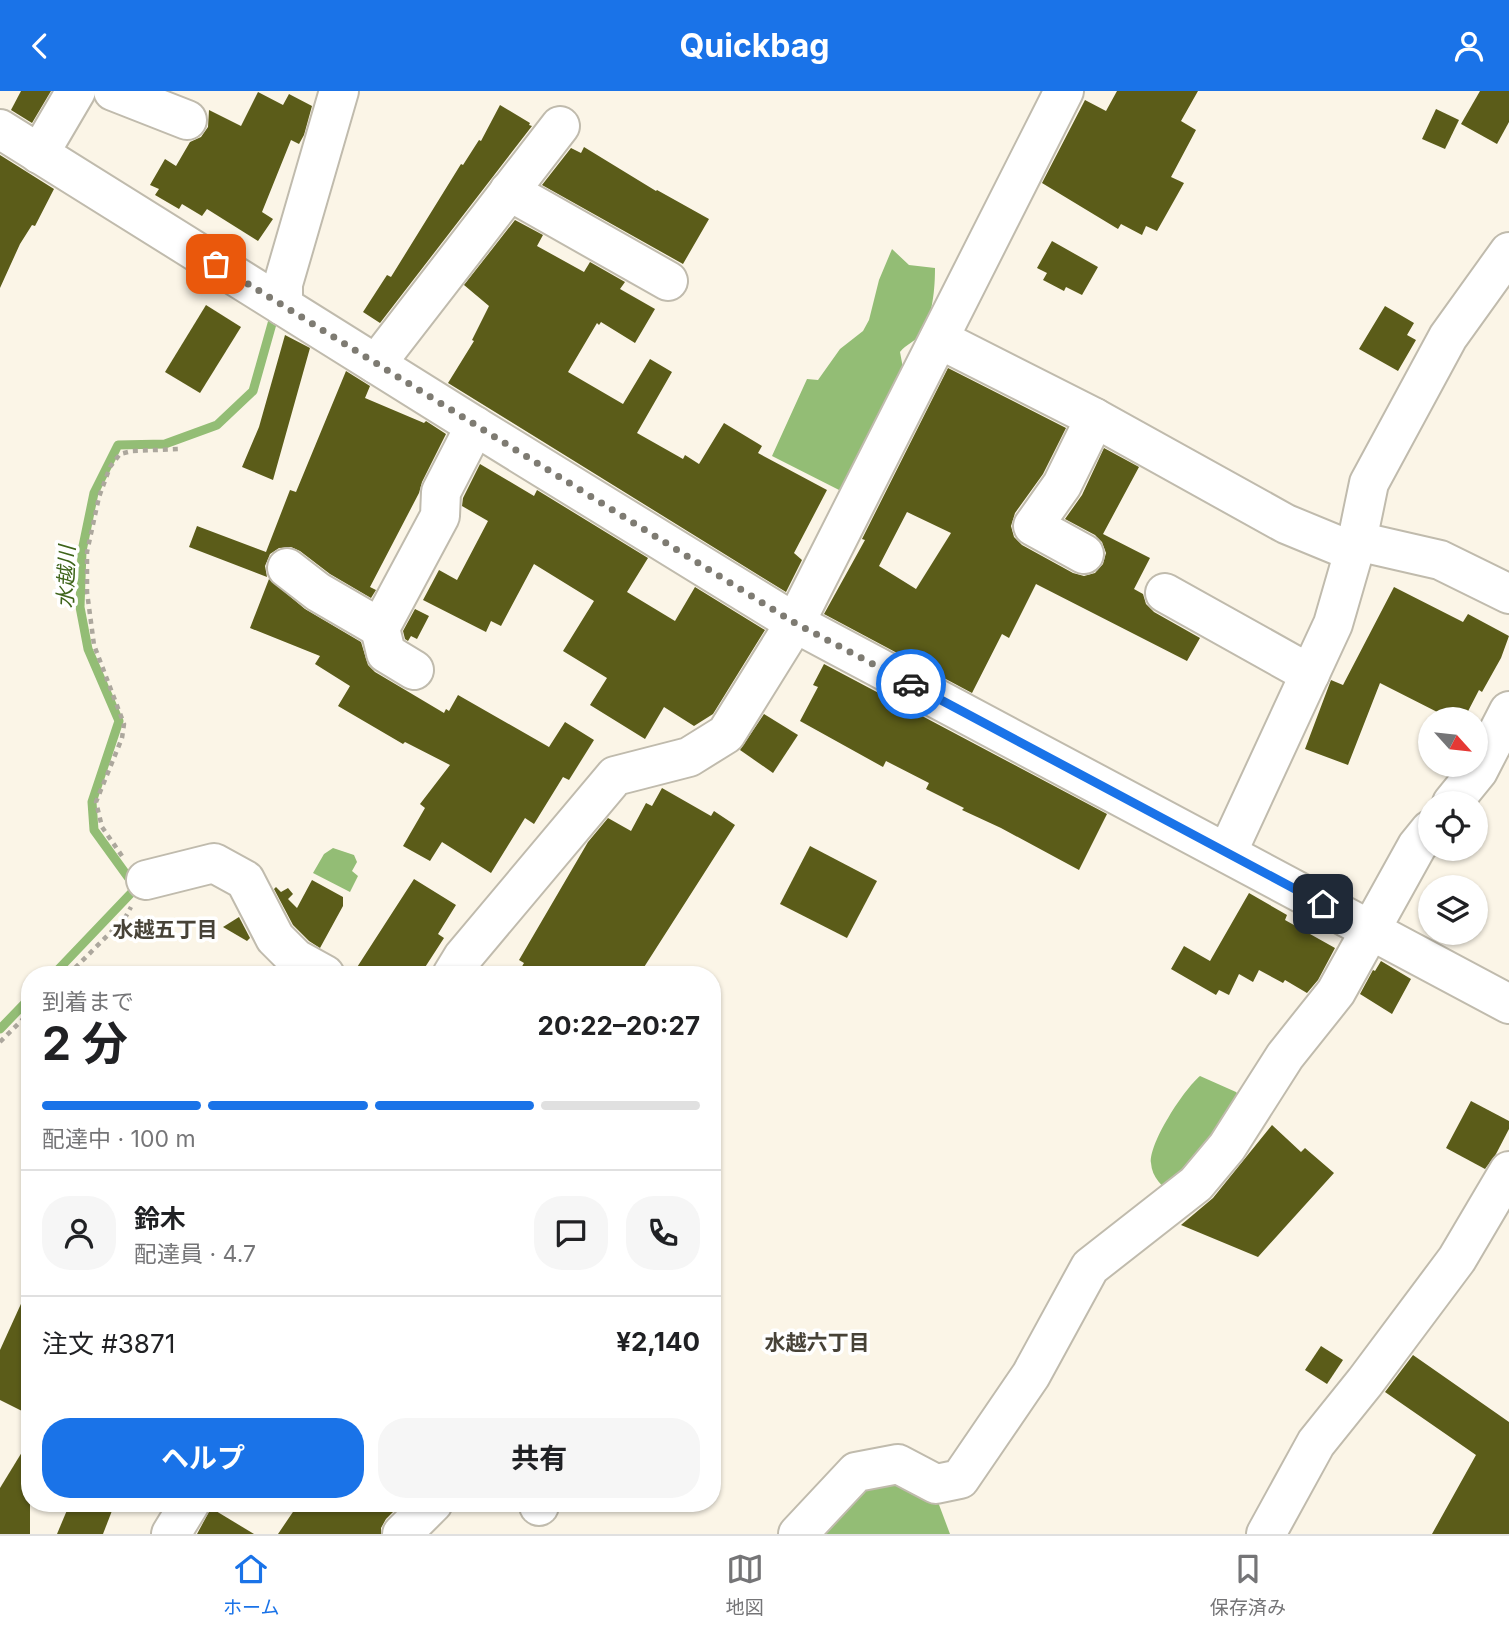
<!DOCTYPE html>
<html lang="ja">
<meta charset="utf-8">
<style>
:root{--surface:#fff;--page:#f6f6f6;--text:#202124;--muted:#757577;--line:#e0e0e0;--accent:#1a73e8}
body{margin:0;font-family:Inter,"Noto Sans JP",sans-serif;background:var(--page);color:var(--text);height:100vh;display:flex;flex-direction:column;font-size:26px;white-space:nowrap}
*{box-sizing:border-box;margin:0}
p{font-size:23px;color:var(--muted)}
.icon{flex:none;width:38px;height:38px;fill:none;stroke:currentColor;stroke-width:2;stroke-linecap:round;stroke-linejoin:round}
.map{position:relative;flex:1;overflow:hidden}
.details{position:absolute;left:21px;top:875px;width:700px;height:546px;display:flex;flex-direction:column;background:var(--surface);border-radius:28px;box-shadow:0 2px 5px #0004}
.details>*{flex:none}
.needle{width:46px;rotate:117deg}
.controls{position:absolute;left:1418px;top:616px;display:grid;gap:14px}
.controls a{display:grid;place-items:center;width:70px;height:70px;border-radius:50%;background:var(--surface);box-shadow:0 2px 5px #0004;font-size:35px}
.pin{position:absolute;display:grid;place-items:center;width:60px;height:60px;color:#fff;margin:-30px;border-radius:14px;box-shadow:0 4px 10px #0006}
.courier{position:absolute;display:grid;place-items:center;width:70px;height:70px;margin:-35px;border:5px solid #1a73e8;border-radius:50%;background:#fff;color:#222;box-shadow:0 2px 9px #0007}
.headline em{font-style:normal;font-weight:700}
.headline div{display:flex;flex-direction:column-reverse}
.headline{display:flex;align-items:center;justify-content:space-between;height:119px;padding:0 21px}
h1{font-size:46px;font-weight:700;line-height:52px}
.bar{display:grid;grid-template-columns:repeat(4,1fr);gap:10px 7px;align-content:center;height:84px;padding:0 21px}
.bar i{height:9px;border-radius:5px;background:var(--line)}
.bar .selected{background:var(--accent)}
.bar p{grid-column:span 4}
.line{display:flex;align-items:center;gap:18px;padding:0 21px;border-top:2px solid var(--line)}
.line div{flex:1}
.round{display:grid;place-items:center;flex:none;width:74px;height:74px;border-radius:28px;background:var(--page)}
.action{display:flex;gap:14px;margin-top:auto;padding:14px 21px}
.action a{flex:1;height:80px;border-radius:28px;background:var(--accent);color:#fff;font-size:28px;font-weight:700;line-height:80px;text-align:center}
.action a+a{background:var(--page);color:var(--text)}
header{display:flex;justify-content:space-between;align-items:center;height:91px;padding:0 21px;background:var(--accent);color:#fff;font-size:32px;font-weight:700}
.menu{display:flex;justify-content:space-around;align-items:center;height:98px;border-top:2px solid var(--line);background:var(--surface);font-size:19px;color:var(--muted)}
.menu a{display:grid;justify-items:center;gap:4px}
.menu .selected{color:var(--accent)}
.map>svg:first-child{display:block}
.water{fill:#93bd75}
.lines{fill:none;stroke-linecap:round;stroke-linejoin:round}
.stream{stroke:#93bd75;stroke-width:9}
.building{fill:#5b5c19;fill-rule:evenodd}
.minor-casing{stroke:#c0bbad;stroke-width:42}
.path{stroke:#aca79d;stroke-width:4.5;stroke-dasharray:5 5;stroke-linecap:butt}
.minor{stroke:#fff;stroke-width:38}
.done{stroke:#7e7b72;stroke-width:7;stroke-dasharray:0 12.6}
.route{stroke:#1a73e8;stroke-width:9}
.labels{text-anchor:middle;dominant-baseline:central;stroke-width:7;stroke-linejoin:round;paint-order:stroke}
.water-label{font-size:21px;font-style:italic;fill:#3e641a;stroke:#fff}
.neighbourhood-label{font-size:21px;font-weight:bold;fill:#474237;stroke:#fff}
</style>
<header><svg class="icon" aria-label="back" viewBox="0 0 24 24"><path d="M15 5l-7 7 7 7"/></svg>Quickbag<svg class="icon" aria-label="person" viewBox="0 0 24 24"><circle cx="12" cy="8" r="4"/><path d="M4 21q1-7 8-7t8 7"/></svg></header>
<div class="map">
<svg width="1509" height="1443" viewBox="0 0 1509 1443">
<rect width="100%" height="100%" fill="#fbf5e7"/>
<g class="water">
<path d="M892 158 909 174 935 177C935 197 933 225 921 243 915 251 906 253 900 261L903 277 845 402 772 365 807 288 818 289 840 258 863 240 869 229 879 189Z"/>
<polygon points="333,757 354,764 357,771 352,780 358,785 350,801 313,782 324,763"/>
<path d="M1200 985 1236 1001 1243 1009 1173 1104C1162 1095 1152 1087 1151 1072 1149 1052 1184 998 1200 985Z"/>
<polygon points="894,1387 938,1411 950,1443 814,1443 860,1399"/>
</g>
<g class="lines">
<g class="stream">
<polyline points="53,884 136,797 94,739 92,711 119,630 88,558 80,516 82,460 94,402 118,354 165,353 217,334 253,300 275,222"/>
<polyline points="0,938 30,907"/>
</g>
</g>
<g class="building">
<polygon points="21,0 51,0 32,32 11,19"/>
<polygon points="1117,0 1198,0 1181,30 1196,39 1171,86 1184,92 1157,140 1146,135 1142,144 1121,133 1118,138 1042,92 1085,9 1106,20"/>
<polygon points="1480,0 1509,0 1509,31 1497,53 1461,33"/>
<polygon points="258,1 283,14 289,3 312,15 304,44 299,53 291,49 262,121 273,128 258,150 207,118 202,125 182,113 179,118 155,104 159,98 150,94 165,68 176,75 190,51 201,46 208,36 209,19 241,35"/>
<polygon points="500,14 530,32 529,34 532,35 380,232 363,221 387,184 391,186 461,73 463,74 479,49 481,50"/>
<polygon points="1436,18 1459,29 1445,58 1422,48"/>
<polygon points="584,56 656,100 657,99 709,128 683,173 542,94 571,57 581,62"/>
<polygon points="0,64 54,98 35,135 32,134 20,153 0,197"/>
<polygon points="515,129 543,144 537,155 584,181 590,171 625,191 620,198 655,218 635,252 601,231 599,234 597,232 568,281 623,313 650,268 672,281 637,342 683,368 685,364 699,373 724,332 762,355 758,362 827,399 794,462 802,469 786,501 448,292 474,250 472,249 489,215 464,194"/>
<polygon points="1052,150 1098,176 1082,204 1066,196 1064,200 1043,189 1047,182 1037,177"/>
<polygon points="206,214 241,236 200,302 165,281"/>
<polygon points="1385,215 1414,232 1407,244 1416,249 1398,280 1359,258"/>
<polygon points="285,244 310,257 273,389 242,376 259,336"/>
<path d="M948 277 1066 337 1043 383 1015 422 1011 435 1014 446 1022 454 1073 482 1084 485 1095 482 1103 473 1106 462 1102 451 1095 444 1065 428 1082 404 1104 357 1139 376 1103 443 1150 467 1134 498 1143 503 1146 513 1154 521 1200 547 1187 570 1036 493 1009 547 1002 543 972 602 824 523 865 449 862 448ZM907 421 951 442 916 498 879 475Z"/>
<polygon points="346,280 370,295 365,307 424,332 426,330 446,343 422,391 419,402 370,496 376,499 371,507 330,483 300,460 291,456 279,457 270,463 265,475 267,486 189,456 197,435 266,461 290,399 296,401"/>
<polygon points="480,373 534,405 537,399 648,467 627,501 675,530 695,496 765,539 713,623 694,635 664,616 645,648 590,614 607,587 563,560 594,510 534,473 501,535 491,530 486,541 423,509 439,479 457,489 488,430 462,415 463,407"/>
<polygon points="269,488 305,518 361,551 368,574 375,581 444,622 446,618 449,620 458,604 549,656 565,631 594,649 569,689 563,686 534,733 525,727 491,782 442,751 430,770 403,755 425,717 420,713 450,674 405,651 403,653 338,615 350,595 315,573 320,565 250,537"/>
<polygon points="1394,496 1463,531 1468,523 1509,545 1501,567 1482,601 1479,599 1464,628 1451,628 1380,592 1348,674 1305,658 1331,589 1343,594"/>
<polygon points="415,518 429,525 417,548 411,545 408,550 405,548 403,540"/>
<polygon points="824,573 1107,723 1079,779 1001,737 962,719 964,717 926,698 929,692 886,670 883,676 800,630 818,596 813,594"/>
<polygon points="764,623 798,644 773,682 740,659"/>
<polygon points="662,697 711,725 714,720 735,734 639,884 517,884 524,872 519,869 588,751 608,727 631,740 646,712 652,715"/>
<polygon points="810,755 877,790 847,847 780,813"/>
<polygon points="414,788 456,814 438,843 444,847 420,884 352,884"/>
<polygon points="312,789 343,806 343,815 320,857 309,850 293,834 274,798 276,796 281,801 288,797 293,803 288,808 297,817"/>
<polygon points="1249,802 1287,824 1285,829 1335,857 1318,889 1307,902 1285,889 1283,892 1259,879 1253,891 1239,883 1229,904 1219,899 1216,904 1171,878 1184,855 1210,870"/>
<polygon points="239,826 250,847 247,850 223,836"/>
<polygon points="1381,870 1411,888 1392,923 1360,903 1373,879 1375,880"/>
<polygon points="1471,1010 1509,1030 1509,1038 1496,1063 1485,1078 1446,1057"/>
<polygon points="1272,1034 1301,1061 1305,1057 1334,1082 1258,1166 1181,1134 1213,1107"/>
<polygon points="30,1193 30,1305 22,1320 0,1309 0,1259"/>
<polygon points="1321,1255 1343,1269 1327,1293 1305,1279"/>
<polygon points="1413,1264 1509,1331 1509,1443 1432,1443 1476,1364 1385,1301"/>
<polygon points="30,1348 30,1443 0,1443 0,1397"/>
<polygon points="70,1412 115,1412 103,1443 57,1443"/>
<polygon points="299,1412 402,1412 386,1428 381,1437 381,1443 278,1443"/>
<polygon points="211,1417 254,1443 197,1443"/>
</g>
<g class="lines">
<g class="minor-casing">
<g id="minor">
<polyline points="113,0 187,29"/>
<polyline points="0,38 475,335 795,532 1509,913"/>
<polyline points="39,63 76,0"/>
<polyline points="509,100 668,190"/>
<polyline points="283,215 283,193 339,0"/>
<polyline points="939,248 1095,327 1286,433 1354,461"/>
<polyline points="376,273 560,35"/>
<polyline points="1357,450 1440,469 1509,503"/>
<polyline points="1084,463 1033,435 1062,394 1095,327"/>
<polyline points="287,477 318,501 380,537"/>
<polyline points="1165,502 1310,583"/>
<polyline points="414,579 386,562 380,537 440,425 441,401 475,335"/>
<polyline points="1452,712 1478,680 1509,620"/>
<polyline points="1227,762 1333,533 1357,450 1369,392 1448,246 1509,161"/>
<polyline points="146,789 214,772 245,789 275,847 296,868 325,884"/>
<polyline points="452,884 463,866 615,685 689,666 726,643 795,532 1064,0"/>
<polyline points="539,1412 539,1415"/>
<polyline points="171,1443 190,1412"/>
<polyline points="402,1443 433,1412"/>
<polyline points="798,1443 856,1381 898,1373 936,1393 960,1388 1031,1284 1090,1176 1196,1093 1227,1056 1285,965 1336,901 1417,755 1430,739"/>
<polyline points="1266,1443 1316,1352 1365,1291 1457,1168 1509,1080"/>
</g>
</g>
<g class="path">
<polyline points="122,765 102,736 96,711 122,647 124,633 94,554 87,501 87,461 99,406 110,376 120,363 132,360 179,358"/>
<polyline points="68,884 125,827 131,816"/>
<polyline points="0,951 30,921"/>
</g>
<use href="#minor" class="minor"/>
</g>
<g class="lines">
<polyline class="done" points="216,173 795,532 911,593"/>
<polyline class="route" points="911,593 1323,813"/>
</g>
<g class="labels">
<g class="water-label">
<text transform="translate(66 486) rotate(-88)">水越川</text>
</g>
<g class="neighbourhood-label">
<text x="165" y="838">水越五丁目</text>
<text x="817" y="1251">水越六丁目</text>
</g>
</g>
</svg>
<div class="controls">
<a><svg class="needle" viewBox="-14 -14 28 28"><path d="M0-13l5 13h-10z" fill="#e53935"/><path d="M0 13l5-13h-10z" fill="#757577"/></svg></a>
<a><svg class="icon" aria-label="locate" viewBox="0 0 24 24"><circle cx="12" cy="12" r="6"/><path d="M12 2v4M12 18v4M2 12h4M18 12h4"/></svg></a>
<a><svg class="icon" aria-label="layers" viewBox="0 0 24 24"><path d="M12 4l9 5-9 5-9-5zM3 14l9 5 9-5"/></svg></a>
</div>
<div class="pin" style="left:216px;top:173px;background:#ea580c"><svg class="icon" aria-label="bag" viewBox="0 0 24 24"><path d="M5 8h14l-1 12H6zM9 8a3 3 0 0 1 6 0"/></svg></div>
<div class="pin" style="left:1323px;top:813px;background:#1f2937"><svg class="icon" aria-label="home" viewBox="0 0 24 24"><path d="M3 11l9-7 9 7M6 9v11h12V9"/></svg></div>
<div class="courier" style="left:911px;top:593px"><svg class="icon" aria-label="car" viewBox="0 0 24 24"><path d="M5 17H2v-5l4-1 3-4h7l3 4 3 1v5h-3M9 17h6M6 11h13"/><circle cx="7" cy="17" r="2"/><circle cx="17" cy="17" r="2"/></svg></div>
<section class="details">
<div class="headline"><div><h1>2 分</h1><p>到着まで</p></div><em>20:22–20:27</em></div>
<div class="bar"><i class="selected"></i><i class="selected"></i><i class="selected"></i><i></i><p>配達中 · 100 m</p></div>
<div class="line" style="height:126px"><a class="round"><svg class="icon" aria-label="person" viewBox="0 0 24 24"><circle cx="12" cy="8" r="4"/><path d="M4 21q1-7 8-7t8 7"/></svg></a><div><b>鈴木</b><p>配達員 · 4.7</p></div><a class="round"><svg class="icon" aria-label="chat" viewBox="0 0 24 24"><path d="M4 5h16v11H9l-5 4z"/></svg></a><a class="round"><svg class="icon" aria-label="phone" viewBox="0 0 24 24"><path d="M5 4h4l2 5-3 2q2 4 5 5l2-3 5 2v4C11 20 4 13 5 4z"/></svg></a></div>
<div class="line" style="height:91px"><div>注文 #3871</div><b>¥2,140</b></div>
<div class="action"><a>ヘルプ</a><a>共有</a></div>
</section>
</div>
<nav class="menu">
<a class="selected"><svg class="icon" aria-label="home" viewBox="0 0 24 24"><path d="M3 11l9-7 9 7M6 9v11h12V9"/></svg>ホーム</a>
<a><svg class="icon" aria-label="map" viewBox="0 0 24 24"><path d="M3 6l6-2 6 2 6-2v14l-6 2-6-2-6 2zM9 4v14M15 6v14"/></svg>地図</a>
<a><svg class="icon" aria-label="saved" viewBox="0 0 24 24"><path d="M7 4h10v16l-5-4-5 4z"/></svg>保存済み</a>
</nav>
